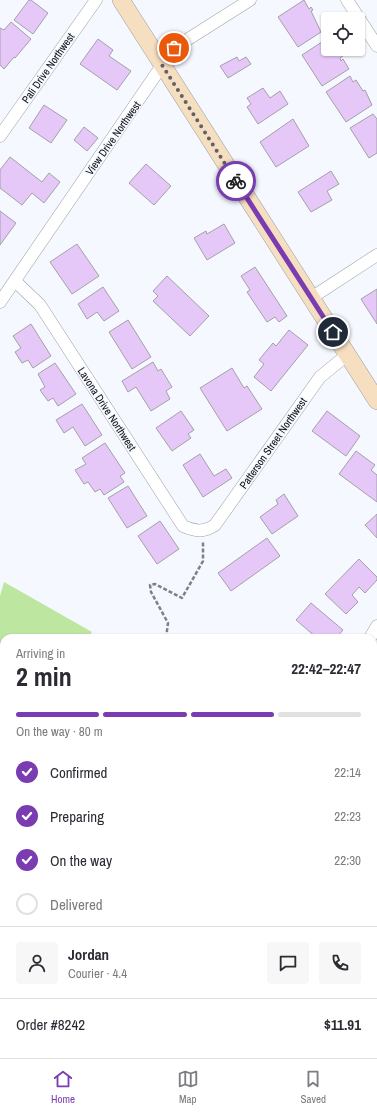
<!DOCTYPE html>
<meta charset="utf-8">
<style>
:root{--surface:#fff;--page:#f7f7f7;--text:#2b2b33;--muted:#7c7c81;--line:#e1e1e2;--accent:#7a3cb1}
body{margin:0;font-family:"Archivo Narrow",sans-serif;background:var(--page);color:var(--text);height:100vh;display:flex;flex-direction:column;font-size:15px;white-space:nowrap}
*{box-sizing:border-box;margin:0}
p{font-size:13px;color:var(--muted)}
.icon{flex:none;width:22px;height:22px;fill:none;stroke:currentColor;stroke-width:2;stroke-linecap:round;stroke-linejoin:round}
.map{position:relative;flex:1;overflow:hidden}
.sheet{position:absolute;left:0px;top:634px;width:377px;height:424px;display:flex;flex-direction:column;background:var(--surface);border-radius:12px 12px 0 0;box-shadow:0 1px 3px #0004}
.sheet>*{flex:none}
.buttons{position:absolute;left:321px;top:12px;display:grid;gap:8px}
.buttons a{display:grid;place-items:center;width:44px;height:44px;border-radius:4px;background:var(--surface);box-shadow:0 1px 3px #0004;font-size:20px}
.pin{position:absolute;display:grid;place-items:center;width:34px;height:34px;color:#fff;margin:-17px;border:2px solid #fff;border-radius:50%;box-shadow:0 1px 4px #0007}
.courier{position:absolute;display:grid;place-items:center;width:40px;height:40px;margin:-20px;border:3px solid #7a3cb1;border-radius:50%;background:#fff;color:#222;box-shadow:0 1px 5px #0007}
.summary em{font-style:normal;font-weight:800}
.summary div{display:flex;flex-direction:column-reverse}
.summary{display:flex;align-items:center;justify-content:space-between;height:68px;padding:0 16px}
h1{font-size:26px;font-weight:800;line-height:30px}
.bar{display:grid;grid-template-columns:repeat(4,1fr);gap:6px 4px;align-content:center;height:48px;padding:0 16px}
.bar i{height:5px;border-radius:3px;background:var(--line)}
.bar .active{background:var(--accent)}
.bar p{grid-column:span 4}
.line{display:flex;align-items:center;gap:10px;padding:0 16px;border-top:1px solid var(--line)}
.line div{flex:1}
.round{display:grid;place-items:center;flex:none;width:42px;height:42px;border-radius:4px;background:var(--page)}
ol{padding:0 16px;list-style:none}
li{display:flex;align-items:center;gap:12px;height:44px}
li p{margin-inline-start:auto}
li .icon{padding:4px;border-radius:50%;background:var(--accent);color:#fff;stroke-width:4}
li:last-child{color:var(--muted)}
li i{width:22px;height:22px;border:2px solid var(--line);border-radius:50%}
.menu{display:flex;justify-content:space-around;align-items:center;height:56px;border-top:1px solid var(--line);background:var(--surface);font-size:11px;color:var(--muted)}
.menu a{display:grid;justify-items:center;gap:2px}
.menu .active{color:var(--accent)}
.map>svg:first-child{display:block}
.green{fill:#bde6a0}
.building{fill:#e6c8f8;stroke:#a4a0a7}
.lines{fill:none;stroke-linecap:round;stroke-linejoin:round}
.service-casing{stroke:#9ca0a7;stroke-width:7}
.minor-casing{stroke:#9ca0a7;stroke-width:13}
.secondary-casing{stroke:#9ca0a7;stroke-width:18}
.path{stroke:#7d8084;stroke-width:2.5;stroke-dasharray:4 2;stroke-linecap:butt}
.service{stroke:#fff;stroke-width:6}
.minor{stroke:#fff;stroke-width:12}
.secondary{stroke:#f6dfc1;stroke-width:17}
.done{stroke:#606266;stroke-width:4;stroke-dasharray:0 7.2}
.route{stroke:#7a3cb1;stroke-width:5}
.labels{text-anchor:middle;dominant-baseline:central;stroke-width:3;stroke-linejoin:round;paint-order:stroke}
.street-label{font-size:11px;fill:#0f1013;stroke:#f5f9ff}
</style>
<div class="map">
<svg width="377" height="1058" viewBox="0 0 377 1058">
<rect width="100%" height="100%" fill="#f5f9ff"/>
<g class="green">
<polygon points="4,582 92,632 88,638 4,638 4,677 0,669 0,596"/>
<polygon points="0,682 4,684 4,728 0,736"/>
<polygon points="4,876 4,1022 0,1028 0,881"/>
</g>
<g class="building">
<polygon points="29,0 31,0 48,13 33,34 14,20"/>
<polygon points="304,0 309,9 311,7 313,10 311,11 321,32 298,47 278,17"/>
<polygon points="11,22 31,39 15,58 14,57 4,69 0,65 0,28 4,30"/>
<polygon points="328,38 328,49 340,49 344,55 340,58 341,61 343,59 349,69 322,86 302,55"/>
<polygon points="98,39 113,50 109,56 131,71 117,90 80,64"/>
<polygon points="237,57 239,61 246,57 251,64 228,78 220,66"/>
<polygon points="350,76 353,82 356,80 363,91 365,90 372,105 346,122 326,92"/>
<polygon points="263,88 270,98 280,91 288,104 258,124 247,107 251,104 247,98"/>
<polygon points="44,105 67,120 51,143 29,128"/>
<polygon points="373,114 377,119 377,153 369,158 350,128"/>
<polygon points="293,119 309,146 276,167 260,142"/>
<polygon points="84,127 98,138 87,151 74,140"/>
<polygon points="10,157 42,182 49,173 60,182 44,203 32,193 22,205 0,188 0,170"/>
<polygon points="146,164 171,186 154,205 129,183"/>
<polygon points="331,171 339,184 327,191 332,200 311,212 298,192"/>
<polygon points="0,211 16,223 0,245"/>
<polygon points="224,224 235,243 207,260 194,238 206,231 207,234"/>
<polygon points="77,244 99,276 72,294 50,262"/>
<polygon points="255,267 287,316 279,322 275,317 267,322 247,292 250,290 241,276"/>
<polygon points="167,276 209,316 190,336 153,301 158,296 153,291"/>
<polygon points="103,287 119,311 104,321 97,312 87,319 78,304"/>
<polygon points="377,289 377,324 361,299"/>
<polygon points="128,320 151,357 132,369 109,332"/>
<polygon points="31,324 51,356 33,368 28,360 22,363 15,352 21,348 13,336"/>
<polygon points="289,330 308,345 271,391 254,377 264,364 259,360 273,343 276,346"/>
<polygon points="153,362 158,371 161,369 172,387 166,391 170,399 151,411 136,387 128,392 122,381"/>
<polygon points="55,363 76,394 58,406 53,398 48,401 40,390 45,387 38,374"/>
<polygon points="232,368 244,388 247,386 262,409 227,431 200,388"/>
<polygon points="82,404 102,435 85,446 73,427 64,433 56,420"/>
<polygon points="181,411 194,430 188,434 191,438 172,451 156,428"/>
<polygon points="327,411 360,436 346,456 312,431"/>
<polygon points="105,443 125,473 120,476 124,482 104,495 100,489 95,492 88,482 84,484 75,470 86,464 82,458"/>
<polygon points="356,451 375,465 371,470 377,475 377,502 339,474"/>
<polygon points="200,454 214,476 226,469 232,478 203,497 183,465"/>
<polygon points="128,486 147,516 127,528 108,498"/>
<polygon points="284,494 298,516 272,534 260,517 278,504 276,500"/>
<polygon points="377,514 377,538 365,525"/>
<polygon points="160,521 179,549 157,564 138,536"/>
<polygon points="267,538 280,556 231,591 218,573"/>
<polygon points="359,559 377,577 377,580 365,593 359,587 352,595 358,602 346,614 325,594"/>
<polygon points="311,603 343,630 336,638 317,638 296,620"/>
<polygon points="377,970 377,1037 373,1034 373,976"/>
<polygon points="4,1022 4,1049 0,1046 0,1028"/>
<polygon points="12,1054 262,1054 259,1058 18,1058"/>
</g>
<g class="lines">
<g class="service-casing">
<g id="service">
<polyline points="373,936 377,930"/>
<polyline points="279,1058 282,1054"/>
</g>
</g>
<g class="minor-casing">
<g id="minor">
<polyline points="347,0 377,46"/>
<polyline points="0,136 96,0"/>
<path d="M15 281 40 305 183 526C195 531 203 533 215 525L320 377 347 355"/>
<polyline points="311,298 377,255"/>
<polyline points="0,302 174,48 250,0"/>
<polyline points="370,638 377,626"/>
<polyline points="373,692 377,696"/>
<polyline points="0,832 4,826"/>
<polyline points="339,1054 344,1058"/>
</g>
</g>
<g class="secondary-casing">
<polyline id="secondary" points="121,0 377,401"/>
</g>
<polyline class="path" points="166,638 168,623 151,592 150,585 155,584 182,598 203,561 203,542"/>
<use href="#service" class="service"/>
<use href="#minor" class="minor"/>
<use href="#secondary" class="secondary"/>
</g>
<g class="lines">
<polyline class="done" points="174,48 162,65 236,181"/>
<polyline class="route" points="236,181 333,332"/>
</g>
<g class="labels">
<g class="street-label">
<text transform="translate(48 68) rotate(-55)">Pali Drive Northwest</text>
<text transform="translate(113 138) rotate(-55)">View Drive Northwest</text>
<text transform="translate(107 409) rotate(57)">Lavona Drive Northwest</text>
<text transform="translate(273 443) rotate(-55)">Patterson Street Northwest</text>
</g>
</g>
</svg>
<div class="buttons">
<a><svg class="icon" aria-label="locate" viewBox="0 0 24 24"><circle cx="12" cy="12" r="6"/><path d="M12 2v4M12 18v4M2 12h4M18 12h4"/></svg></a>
</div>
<div class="pin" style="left:174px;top:48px;background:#ea580c"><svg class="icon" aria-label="bag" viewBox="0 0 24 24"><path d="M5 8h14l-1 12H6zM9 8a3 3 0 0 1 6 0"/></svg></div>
<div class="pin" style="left:333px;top:332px;background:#1f2937"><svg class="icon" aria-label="home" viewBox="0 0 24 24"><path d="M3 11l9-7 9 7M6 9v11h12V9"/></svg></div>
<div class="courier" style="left:236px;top:181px"><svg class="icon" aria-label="bike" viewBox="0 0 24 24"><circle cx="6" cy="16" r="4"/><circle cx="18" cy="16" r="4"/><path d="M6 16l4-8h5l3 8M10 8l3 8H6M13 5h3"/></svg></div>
<section class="sheet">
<div class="summary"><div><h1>2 min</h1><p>Arriving in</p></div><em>22:42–22:47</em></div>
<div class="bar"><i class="active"></i><i class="active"></i><i class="active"></i><i></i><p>On the way · 80 m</p></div>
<ol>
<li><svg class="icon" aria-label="check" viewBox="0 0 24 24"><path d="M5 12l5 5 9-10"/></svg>Confirmed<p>22:14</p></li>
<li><svg class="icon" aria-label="check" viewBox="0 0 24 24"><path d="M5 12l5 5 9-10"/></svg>Preparing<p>22:23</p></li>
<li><svg class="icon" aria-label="check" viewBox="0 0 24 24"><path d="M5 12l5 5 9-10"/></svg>On the way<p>22:30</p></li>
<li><i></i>Delivered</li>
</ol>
<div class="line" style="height:72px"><a class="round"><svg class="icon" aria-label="person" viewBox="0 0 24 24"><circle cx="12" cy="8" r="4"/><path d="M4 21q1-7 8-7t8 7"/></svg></a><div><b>Jordan</b><p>Courier · 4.4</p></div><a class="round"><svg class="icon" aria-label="chat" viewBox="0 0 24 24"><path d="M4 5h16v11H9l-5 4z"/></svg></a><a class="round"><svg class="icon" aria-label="phone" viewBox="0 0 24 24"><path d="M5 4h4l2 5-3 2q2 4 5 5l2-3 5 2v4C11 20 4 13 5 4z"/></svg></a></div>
<div class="line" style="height:52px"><div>Order #8242</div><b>$11.91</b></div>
</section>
</div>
<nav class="menu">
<a class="active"><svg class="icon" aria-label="home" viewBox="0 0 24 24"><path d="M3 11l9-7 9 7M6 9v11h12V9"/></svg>Home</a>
<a><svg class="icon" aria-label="map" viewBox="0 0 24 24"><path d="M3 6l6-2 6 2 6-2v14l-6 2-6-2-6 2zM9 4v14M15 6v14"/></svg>Map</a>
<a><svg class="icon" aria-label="saved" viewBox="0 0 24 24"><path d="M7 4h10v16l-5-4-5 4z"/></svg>Saved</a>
</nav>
